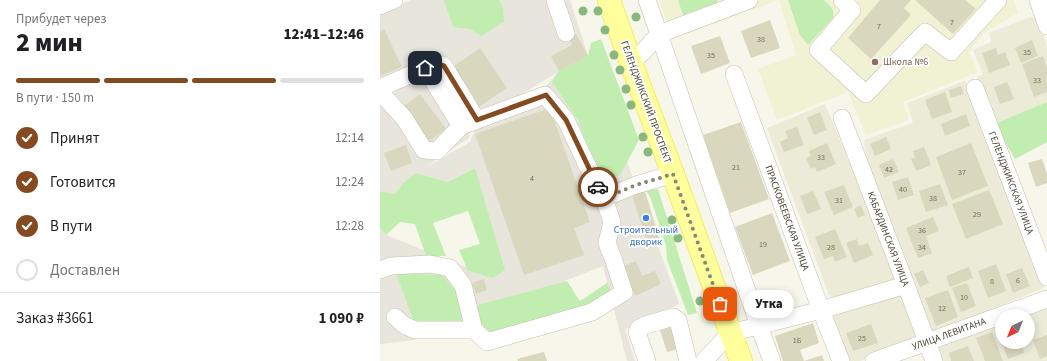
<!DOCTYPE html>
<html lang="ru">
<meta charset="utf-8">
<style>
:root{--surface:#fff;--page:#f2f2f2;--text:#202124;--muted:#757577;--line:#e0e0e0;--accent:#844a20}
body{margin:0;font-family:"Source Sans 3",sans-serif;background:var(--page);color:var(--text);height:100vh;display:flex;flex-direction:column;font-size:15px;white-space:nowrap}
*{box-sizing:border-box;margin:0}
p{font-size:13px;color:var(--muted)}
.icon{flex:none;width:22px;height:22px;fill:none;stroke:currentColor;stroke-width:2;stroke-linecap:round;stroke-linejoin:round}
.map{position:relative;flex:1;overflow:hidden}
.details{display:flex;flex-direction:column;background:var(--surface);width:380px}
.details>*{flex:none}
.needle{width:26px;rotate:223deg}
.controls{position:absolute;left:615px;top:309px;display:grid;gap:8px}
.controls a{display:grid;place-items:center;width:40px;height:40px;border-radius:50%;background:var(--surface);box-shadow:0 2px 10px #0003;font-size:20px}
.pin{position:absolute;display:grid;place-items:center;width:34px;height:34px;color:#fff;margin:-17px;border-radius:8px;box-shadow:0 2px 6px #0006}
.courier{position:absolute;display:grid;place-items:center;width:40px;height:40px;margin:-20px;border:3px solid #844a20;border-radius:50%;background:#fff;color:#222;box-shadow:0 1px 5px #0007}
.bubble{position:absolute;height:28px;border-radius:14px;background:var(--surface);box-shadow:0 2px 10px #0003;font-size:13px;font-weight:800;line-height:28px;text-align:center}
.headline em{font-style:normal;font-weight:800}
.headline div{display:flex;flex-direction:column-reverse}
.headline{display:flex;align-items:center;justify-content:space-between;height:68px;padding:0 16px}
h1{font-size:26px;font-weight:800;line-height:30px}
.bar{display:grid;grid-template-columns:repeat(4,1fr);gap:6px 4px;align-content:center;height:48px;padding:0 16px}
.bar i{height:5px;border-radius:3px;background:var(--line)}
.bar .current{background:var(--accent)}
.bar p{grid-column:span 4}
.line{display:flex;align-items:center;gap:10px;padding:0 16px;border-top:1px solid var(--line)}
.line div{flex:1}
ol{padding:0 16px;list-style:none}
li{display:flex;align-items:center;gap:12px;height:44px}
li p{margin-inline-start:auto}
li .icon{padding:4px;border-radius:50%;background:var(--accent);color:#fff;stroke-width:4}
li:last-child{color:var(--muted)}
li i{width:22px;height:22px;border:2px solid var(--line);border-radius:50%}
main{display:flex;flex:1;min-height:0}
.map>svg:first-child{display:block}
.residential{fill:#ebebd8}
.industrial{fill:#e7e5dc;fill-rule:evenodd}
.education{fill:#f1f1d4}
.green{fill:#c1eeb0}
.building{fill:#dad7bf}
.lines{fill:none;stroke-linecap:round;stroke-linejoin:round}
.minor-casing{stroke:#c4c2ac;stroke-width:18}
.major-casing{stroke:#f1ed5f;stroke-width:24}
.minor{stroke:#fff;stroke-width:17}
.major{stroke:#fffe9c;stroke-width:22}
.tree{fill:#88b87d}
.done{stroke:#888676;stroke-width:4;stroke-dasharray:0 7.2}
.route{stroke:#844a20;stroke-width:5}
.education-dot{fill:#8d6e63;stroke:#fff;stroke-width:1.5}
.shop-dot{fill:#3f7fe0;stroke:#fff;stroke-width:1.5}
.labels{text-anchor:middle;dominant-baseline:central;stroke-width:3.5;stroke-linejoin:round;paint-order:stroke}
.number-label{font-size:8px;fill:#706d59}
.education-label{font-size:10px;fill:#785e54;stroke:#fff;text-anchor:start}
.street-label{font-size:10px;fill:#4c4a37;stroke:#fff}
.shop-label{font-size:10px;fill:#366cbe;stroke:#fff}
</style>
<main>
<section class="details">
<div class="headline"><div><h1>2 мин</h1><p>Прибудет через</p></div><em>12:41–12:46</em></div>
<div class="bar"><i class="current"></i><i class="current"></i><i class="current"></i><i></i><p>В пути · 150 m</p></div>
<ol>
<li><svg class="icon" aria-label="check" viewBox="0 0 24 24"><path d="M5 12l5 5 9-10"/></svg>Принят<p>12:14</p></li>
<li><svg class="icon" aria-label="check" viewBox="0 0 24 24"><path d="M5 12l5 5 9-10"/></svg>Готовится<p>12:24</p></li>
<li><svg class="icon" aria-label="check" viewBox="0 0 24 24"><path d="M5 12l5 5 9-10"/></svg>В пути<p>12:28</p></li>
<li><i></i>Доставлен</li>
</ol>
<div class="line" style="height:52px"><div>Заказ #3661</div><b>1 090 ₽</b></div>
</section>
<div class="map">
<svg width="667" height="361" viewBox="0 0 667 361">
<rect width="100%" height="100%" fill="#f7f6eb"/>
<g class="residential">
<polygon points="657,17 667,47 667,102 614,124 597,77 603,74 593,50 611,42 609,33 648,18"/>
<polygon points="585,81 664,288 553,333 488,170 484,140 533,123 527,103"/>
<polygon points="445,104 518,281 457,300 449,295 387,128"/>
<polygon points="520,290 536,336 532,342 480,361 470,361 453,317 456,311"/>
<polygon points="667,303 667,361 563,361 557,347 622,321 622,342 648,342 648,316 635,316"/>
</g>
<path class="industrial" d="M31 0H190L208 56 299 303 290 309 245 329 255 361H247L223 266 34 340 0 344V229L6 235 113 278 95 168 68 182 36 173 23 183 15 194 0 191V13ZM178 72 156 99 95 129 90 142 43 169 89 138 91 125Z"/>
<polygon class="education" points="279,0 634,0 638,13 605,32 589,52 598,72 523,102 529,120 486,135 468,92 397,120 378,69 416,55 399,0 293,39"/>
<g class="green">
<polygon points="64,0 119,0 123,7 124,22 101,36 90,29 73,27"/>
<polygon points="298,0 337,0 337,3 303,15"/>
<path d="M408 0H444C450 6 455 9 453 18L428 45 420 35Z"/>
<polygon points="221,39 259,140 240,175 224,179 213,163 198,120 172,82 179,71 208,56 211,43"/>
<polygon points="667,102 667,142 635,159 614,124"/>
<polygon points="95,168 125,270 113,278 88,271 79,250 100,244 88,211 53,223 66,256 46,256 35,224 20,222 6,235 0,229 0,191 15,194 23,183 36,173 68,182"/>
<polygon points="278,189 317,313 308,315 287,260 286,246 271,199 266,190"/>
<polygon points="16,273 62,275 75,290 86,325 34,322"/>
<polygon points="187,281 200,301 227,283 231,292 210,307 112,334 97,320 98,305"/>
</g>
<g class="building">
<polygon points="500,0 531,0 524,8 531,15 491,59 468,38"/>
<polygon points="535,0 585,0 596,9 573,34"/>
<polygon points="390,20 400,48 371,58 361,31"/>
<polygon points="4,29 22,67 0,76 0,31"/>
<polygon points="196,34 208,56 179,71 171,56 192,45 189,38"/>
<polygon points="340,36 350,63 321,74 311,46"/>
<polygon points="652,40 658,56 641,63 635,48"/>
<polygon points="100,48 127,88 97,108 70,69"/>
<polygon points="616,48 618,55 625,52 630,65 609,73 602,53"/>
<polygon points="663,56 667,68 667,92 654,97 642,64"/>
<polygon points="627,82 634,99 620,104 614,87"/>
<polygon points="581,86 584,94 571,98 569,90"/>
<polygon points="565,92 572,112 552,119 545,100"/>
<polygon points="40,94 66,129 49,141 24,106"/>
<polygon points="170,108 210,222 194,228 204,255 144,275 95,134"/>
<polygon points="440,112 447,130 434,135 427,118"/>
<polygon points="586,114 590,126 565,136 561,124"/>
<polygon points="361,122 389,199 350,213 323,135"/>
<polygon points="417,127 424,145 404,152 400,142 408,138 405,131"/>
<polygon points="506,137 511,149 495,156 490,144"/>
<polygon points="447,143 456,164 437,172 435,167 431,169 426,158 431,156 429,151"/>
<polygon points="591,143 608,186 572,200 556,157"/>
<polygon points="26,145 32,163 11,171 4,153"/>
<polygon points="544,147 551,165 536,171 531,159 535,158 533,151"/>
<polygon points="513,159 519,172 504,178 499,165"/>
<polygon points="662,159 667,174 667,183 656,187 648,163"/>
<polygon points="528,177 534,195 518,200 512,182"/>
<polygon points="560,184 568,205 546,212 539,191"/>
<polygon points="464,185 473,207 454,215 444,192"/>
<polygon points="264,188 281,244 269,248 251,192"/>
<polygon points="609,190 623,224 586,239 572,204"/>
<polygon points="433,191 441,209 427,214 420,196"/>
<polygon points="481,205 485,215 478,218 474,209"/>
<polygon points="392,213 410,261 373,275 355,227"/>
<polygon points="553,217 559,231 546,236 552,253 538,258 526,228"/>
<polygon points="455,229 467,257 455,262 453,256 444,259 435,237"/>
<polygon points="477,239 479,246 488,243 493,255 474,263 466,243"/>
<polygon points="256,261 262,276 275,271 281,284 255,296 242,267"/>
<polygon points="616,264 626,291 608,298 598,271"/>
<polygon points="589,267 593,278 570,287 566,276"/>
<polygon points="642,268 650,286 633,293 626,274"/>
<polygon points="543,270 549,283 540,287 534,274"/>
<polygon points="104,279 107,290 96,294 92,283"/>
<polygon points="587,283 596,306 581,312 572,288"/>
<polygon points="568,290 578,317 556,326 545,298"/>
<polygon points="433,323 439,343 420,350 424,361 442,355 444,361 403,361 395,336"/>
<polygon points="491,324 498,343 473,351 466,333"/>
<polygon points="291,326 298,349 287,352 280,330"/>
<polygon points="612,332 623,361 605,361 596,338"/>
<polygon points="622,335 622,342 640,342 644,353 628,359 619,336"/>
<polygon points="667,335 667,356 660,359 653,340"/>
<polygon points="588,346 594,361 571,361 569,353"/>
<polygon points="164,352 167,361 138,361 137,359"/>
</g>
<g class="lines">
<g class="minor-casing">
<g id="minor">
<polyline points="175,0 186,33"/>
<polyline points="369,0 279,34 379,326 392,361"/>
<polyline points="462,0 472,10 438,50 486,94 545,32 571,52 618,0"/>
<polyline points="658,0 667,26"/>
<polyline points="0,6 14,0"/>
<polyline points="251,63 263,52 279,34 267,0"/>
<polyline points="45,68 54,63 64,66 97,120"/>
<polyline points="354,74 441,310 461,361"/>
<polyline points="0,88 45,68 81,126"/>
<polyline points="595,88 667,277"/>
<polyline points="0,92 24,118 44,150 57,151 81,126 165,95 186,120 205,161 224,198"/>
<polyline points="462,118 526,285 554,361"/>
<polyline points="0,270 11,266 50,264 70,268 83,285 94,330 107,342 212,312 244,292 233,258 227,243 232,222 224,198 256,185 293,174"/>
<polyline points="15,317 24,325 35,330 94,330"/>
<polyline points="267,361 257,332 259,328 263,326 293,317 298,320 308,361"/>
<polyline points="324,361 350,333 441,310 526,285"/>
<polyline points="494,361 667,299"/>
</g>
</g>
<g class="major-casing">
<polyline id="major" points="229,0 251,63 293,174 361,361"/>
</g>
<use href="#minor" class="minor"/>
<use href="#major" class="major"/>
</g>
<g class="tree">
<circle cx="203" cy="11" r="4.5"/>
<circle cx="218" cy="11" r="4.5"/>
<circle cx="256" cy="17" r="4.5"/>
<circle cx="225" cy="30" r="4.5"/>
<circle cx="234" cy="55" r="4.5"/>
<circle cx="240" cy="70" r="4.5"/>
<circle cx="246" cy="89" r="4.5"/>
<circle cx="251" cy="105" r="4.5"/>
<circle cx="263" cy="137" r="4.5"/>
<circle cx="268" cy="152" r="4.5"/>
<circle cx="292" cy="220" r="4.5"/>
<circle cx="298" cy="238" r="4.5"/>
<circle cx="320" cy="301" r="4.5"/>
</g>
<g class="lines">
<polyline class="done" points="218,187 224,198 256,185 293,174 340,304"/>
<polyline class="route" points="45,68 54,63 64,66 97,120 166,95 186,120 218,187"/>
</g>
<circle class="education-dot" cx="495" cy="62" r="4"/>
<circle class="shop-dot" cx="266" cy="218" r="4"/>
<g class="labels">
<g class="number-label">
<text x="572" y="22">7</text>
<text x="499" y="26">7</text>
<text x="381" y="39">38</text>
<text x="647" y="52">35</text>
<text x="331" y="55">35</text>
<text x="657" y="80">33</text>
<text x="441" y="157">33</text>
<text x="356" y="167">21</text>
<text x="509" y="169">42</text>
<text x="582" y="172">37</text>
<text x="152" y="178">4</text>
<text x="523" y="189">40</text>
<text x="553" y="198">38</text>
<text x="459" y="200">31</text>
<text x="597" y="214">29</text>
<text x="542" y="230">36</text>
<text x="383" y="244">19</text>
<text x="451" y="247">28</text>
<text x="542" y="247">34</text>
<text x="638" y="280">6</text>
<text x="612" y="281">8</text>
<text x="584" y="297">10</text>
<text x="562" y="308">12</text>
<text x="482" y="338">25</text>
<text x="417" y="340">1Б</text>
</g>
<g class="education-label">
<text x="503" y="62">Школа №6</text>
</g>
<g class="street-label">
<text transform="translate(266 102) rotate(70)">ГЕЛЕНДЖИКСКИЙ ПРОСПЕКТ</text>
<text transform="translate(631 183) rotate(69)">ГЕЛЕНДЖИКСКАЯ УЛИЦА</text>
<text transform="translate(407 218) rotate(70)">ПРАСКОВЕЕВСКАЯ УЛИЦА</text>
<text transform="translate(508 239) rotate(69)">КАБАРДИНСКАЯ УЛИЦА</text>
<text transform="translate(569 334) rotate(-20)">УЛИЦА ЛЕВИТАНА</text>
</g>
<g class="shop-label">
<text x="266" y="230">Строительный<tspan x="266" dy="12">дворик</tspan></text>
</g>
</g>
</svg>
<div class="controls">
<a><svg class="needle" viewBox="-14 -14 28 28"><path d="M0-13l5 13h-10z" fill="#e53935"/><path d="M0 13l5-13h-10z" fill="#757577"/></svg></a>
</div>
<div class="pin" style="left:340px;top:304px;background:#ea580c"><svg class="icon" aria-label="bag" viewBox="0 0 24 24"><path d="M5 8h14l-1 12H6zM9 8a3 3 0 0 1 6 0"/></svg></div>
<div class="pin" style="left:45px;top:68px;background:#1f2937"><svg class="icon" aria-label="home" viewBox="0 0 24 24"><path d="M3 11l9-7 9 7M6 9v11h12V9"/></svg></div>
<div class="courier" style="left:218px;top:187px"><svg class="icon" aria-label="car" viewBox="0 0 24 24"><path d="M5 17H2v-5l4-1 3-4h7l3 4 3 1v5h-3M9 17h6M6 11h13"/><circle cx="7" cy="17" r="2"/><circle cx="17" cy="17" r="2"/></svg></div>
<div class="bubble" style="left:364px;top:290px;width:50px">Утка</div>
</div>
</main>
